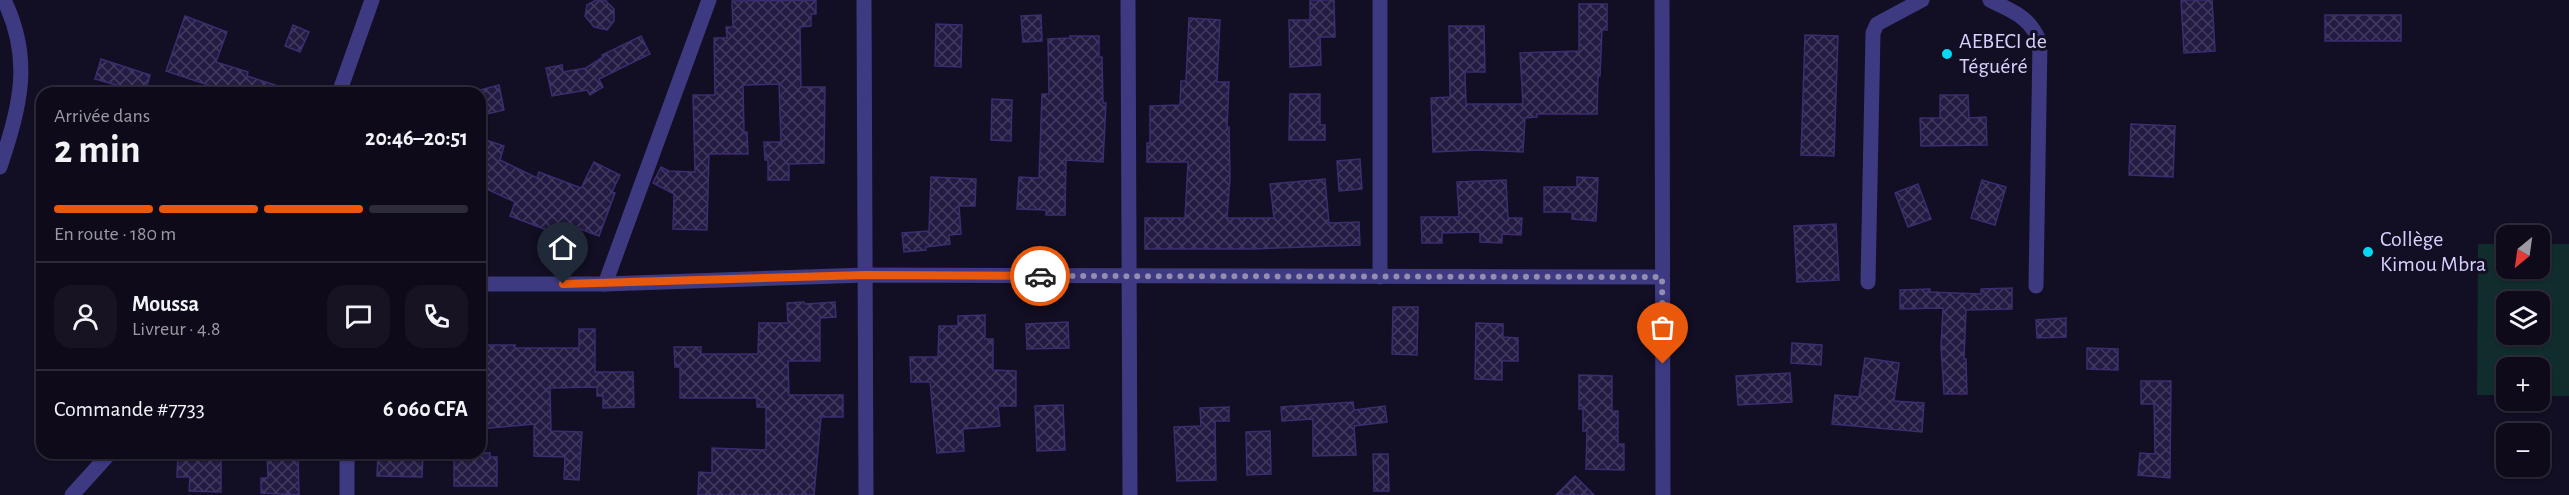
<!DOCTYPE html>
<html lang="fr">
<meta charset="utf-8">
<style>
:root{--surface:#0e0a1a;--page:#171323;--text:#f1f3f6;--muted:#9b9aa2;--line:#2e2b39;--accent:#ea580c}
body{margin:0;font-family:"Alegreya Sans",sans-serif;background:var(--page);color:var(--text);height:100vh;display:flex;flex-direction:column;font-size:22px;white-space:nowrap}
*{box-sizing:border-box;margin:0}
p{font-size:20px;color:var(--muted)}
.icon{flex:none;width:33px;height:33px;fill:none;stroke:currentColor;stroke-width:2;stroke-linecap:round;stroke-linejoin:round}
.map{position:relative;flex:1;overflow:hidden}
.details{position:absolute;left:36px;top:87px;width:450px;height:372px;display:flex;flex-direction:column;background:var(--surface);border-radius:18px;box-shadow:0 2px 4px #0004,0 0 0 2px var(--line)}
.details>*{flex:none}
.needle{width:39px;rotate:209deg}
.tools{position:absolute;left:2496px;top:225px;display:grid;gap:12px}
.tools a{display:grid;place-items:center;width:54px;height:54px;border-radius:12px;background:var(--surface);box-shadow:0 2px 4px #0004,0 0 0 2px var(--line);font-size:30px}
.pin{position:absolute;display:grid;place-items:center;width:51px;height:51px;color:#fff;margin:-62px -26px;border-radius:50% 50% 50% 0;rotate:-45deg;box-shadow:0 0 6px #0007}
.pin .icon{rotate:45deg}
.courier{position:absolute;display:grid;place-items:center;width:60px;height:60px;margin:-30px;border:4px solid #ea580c;border-radius:50%;background:#fff;color:#222;box-shadow:0 2px 8px #0007}
.overview em{font-style:normal;font-weight:700}
.overview div{display:flex;flex-direction:column-reverse}
.overview{display:flex;align-items:center;justify-content:space-between;height:102px;padding:0 18px}
h1{font-size:39px;font-weight:700;line-height:45px}
.bar{display:grid;grid-template-columns:repeat(4,1fr);gap:9px 6px;align-content:center;height:72px;padding:0 18px}
.bar i{height:8px;border-radius:4px;background:var(--line)}
.bar .on{background:var(--accent)}
.bar p{grid-column:span 4}
.line{display:flex;align-items:center;gap:15px;padding:0 18px;border-top:2px solid var(--line)}
.line div{flex:1}
.round{display:grid;place-items:center;flex:none;width:63px;height:63px;border-radius:18px;background:var(--page)}
.map>svg:first-child{display:block}
.grass{fill:#112c2c;fill-rule:evenodd}
.building{fill:url(#building-cross-hatch);stroke:#3b2d6f;stroke-width:1.5}
.lines{fill:none;stroke-linecap:round;stroke-linejoin:round}
.minor{stroke:#3e3a81;stroke-width:15}
.done{stroke:#928db1;stroke-width:6;stroke-dasharray:0 10.8}
.route{stroke:#ea580c;stroke-width:8}
.poi-dot{fill:#05d9f5;stroke:#120e23;stroke-width:2}
.labels{text-anchor:middle;dominant-baseline:central;stroke-width:6;stroke-linejoin:round;paint-order:stroke}
.poi-label{font-size:22px;fill:#d7d1fe;stroke:#120e23;text-anchor:start}
</style>
<div class="map">
<svg width="2569" height="495" viewBox="0 0 2569 495">
<defs>
<pattern id="building-cross-hatch" width="8" height="8" patternUnits="userSpaceOnUse" patternTransform="scale(1.5)"><rect width="8" height="8" fill="#241b43"/><path d="M0 0l8 8M0 8l8-8" fill="none" stroke="#433b5f"/></pattern>
</defs>
<rect width="100%" height="100%" fill="#120e23"/>
<path class="grass" d="M2478 244H2506V268H2540V244H2569V396H2540V368H2506V395H2477ZM2506 302H2540V334H2506Z"/>
<g class="building">
<polygon points="596,0 605,0 614,9 614,21 607,30 594,27 585,16 587,5"/>
<polygon points="816,0 816,14 811,14 811,26 800,27 801,87 825,87 824,163 789,164 789,180 768,180 768,160 765,160 764,142 781,142 779,84 743,85 744,132 747,132 748,154 709,154 707,230 673,229 674,194 653,183 661,167 669,171 695,172 693,95 715,95 714,38 727,38 726,27 733,27 732,1"/>
<polygon points="1310,0 1334,0 1335,37 1320,37 1321,65 1290,67 1289,20 1310,20"/>
<polygon points="2181,0 2212,0 2215,51 2184,53"/>
<polygon points="1579,4 1607,4 1607,30 1602,30 1600,76 1598,76 1597,114 1537,114 1537,117 1525,118 1523,152 1479,150 1433,152 1431,98 1450,97 1449,26 1484,26 1485,72 1465,72 1466,104 1523,104 1520,53 1579,51"/>
<polygon points="1041,15 1042,41 1023,42 1021,16"/>
<rect x="2325" y="15" width="76" height="26"/>
<polygon points="185,16 227,32 216,62 248,72 247,76 291,90 291,93 232,93 166,71"/>
<polygon points="1189,18 1220,20 1217,82 1229,82 1227,127 1229,127 1230,178 1227,218 1274,218 1270,184 1325,179 1329,223 1359,222 1360,245 1253,249 1145,249 1145,218 1185,218 1188,162 1147,162 1147,143 1150,143 1150,106 1180,105 1181,81 1186,81"/>
<polygon points="936,24 962,25 961,67 935,66"/>
<polygon points="293,25 309,32 300,52 285,46"/>
<polygon points="1805,35 1838,36 1834,156 1801,155"/>
<polygon points="641,36 650,54 599,79 603,87 590,95 587,90 552,96 546,68 562,65 563,72 586,68 603,57 602,55"/>
<polygon points="1070,36 1099,36 1099,57 1102,57 1103,103 1106,103 1103,162 1066,160 1065,215 1046,215 1046,210 1017,209 1019,177 1039,178 1042,94 1049,94 1048,39 1070,38"/>
<polygon points="101,59 150,75 145,93 95,79"/>
<polygon points="499,85 504,110 482,115 480,90"/>
<polygon points="1290,94 1320,94 1320,125 1325,125 1325,140 1289,140"/>
<polygon points="1940,95 1968,95 1969,118 1986,117 1987,145 1921,146 1920,118 1940,118"/>
<polygon points="992,99 1012,100 1011,141 991,140"/>
<polygon points="2131,124 2175,126 2173,177 2129,175"/>
<polygon points="480,138 504,146 500,160 537,178 539,172 581,188 594,162 620,175 612,192 615,193 599,236 564,223 560,235 510,216 515,202 480,186"/>
<polygon points="1360,159 1362,189 1339,191 1337,161"/>
<polygon points="931,177 976,179 975,206 959,206 961,234 949,235 950,244 926,247 926,250 904,252 902,233 929,231"/>
<polygon points="1577,177 1598,178 1596,221 1572,219 1572,212 1544,212 1544,187 1577,187"/>
<polygon points="1506,180 1508,218 1522,218 1521,235 1502,234 1502,243 1480,242 1480,232 1442,233 1442,243 1422,243 1421,217 1459,217 1457,182"/>
<polygon points="1982,180 2006,187 1995,225 1971,218"/>
<polygon points="1918,184 1931,219 1908,227 1895,193"/>
<polygon points="1836,224 1839,280 1797,282 1794,226"/>
<polygon points="2012,288 2012,309 1966,310 1964,359 1966,359 1967,394 1944,394 1941,347 1943,308 1900,309 1900,290 1930,289 1930,292 1981,294 1981,289"/>
<polygon points="804,302 805,304 835,302 836,317 820,318 820,361 788,361 789,395 843,395 843,417 821,417 814,495 698,495 699,472 712,473 712,448 766,450 766,407 757,407 757,398 680,398 680,367 675,367 674,347 701,347 701,354 758,354 759,323 788,323 787,303"/>
<polygon points="1393,307 1418,307 1417,355 1392,354"/>
<polygon points="985,315 985,339 993,339 993,370 1016,371 1016,406 998,406 1000,426 963,429 964,451 937,453 930,382 911,382 910,357 938,357 939,326 958,326 958,316"/>
<polygon points="2066,318 2066,337 2037,338 2036,320"/>
<polygon points="1068,322 1069,348 1027,349 1026,324"/>
<polygon points="1476,323 1503,324 1503,337 1518,338 1518,361 1502,361 1502,380 1475,379"/>
<polygon points="579,329 595,329 595,372 633,372 634,407 603,408 603,396 597,396 597,387 550,388 551,431 582,432 579,480 564,479 565,457 534,456 534,424 480,429 480,345 515,345 515,348 579,348"/>
<polygon points="1792,343 1822,345 1821,365 1791,363"/>
<polygon points="2087,348 2118,349 2118,370 2087,369"/>
<polygon points="1865,358 1899,363 1894,401 1924,403 1922,432 1832,424 1835,395 1859,397"/>
<polygon points="1790,373 1792,402 1738,405 1736,376"/>
<polygon points="1579,375 1612,376 1612,411 1618,411 1618,444 1624,444 1624,470 1586,469 1587,431 1583,431 1583,409 1579,409"/>
<polygon points="2141,381 2171,381 2170,478 2138,475 2140,453 2155,454 2154,404 2141,404"/>
<polygon points="1353,402 1354,410 1385,406 1387,422 1354,426 1356,455 1313,456 1313,419 1282,421 1281,407"/>
<polygon points="1063,405 1065,450 1037,451 1035,406"/>
<polygon points="1229,407 1229,421 1215,421 1216,480 1177,481 1174,427 1201,426 1200,408"/>
<polygon points="1270,431 1271,474 1247,475 1246,432"/>
<polygon points="178,453 221,453 221,492 189,491 190,477 177,477"/>
<polygon points="267,453 298,453 299,495 261,493 261,478 268,478"/>
<polygon points="378,453 423,453 422,477 377,476"/>
<polygon points="454,453 490,453 490,457 497,457 497,486 454,486"/>
<polygon points="1373,454 1388,454 1389,491 1374,491"/>
<polygon points="1575,476 1594,495 1556,495"/>
</g>
<g class="lines">
<g class="minor">
<polyline points="864,0 866,495"/>
<polyline points="1128,0 1130,495"/>
<polyline points="1380,0 1380,277"/>
<polyline points="1662,0 1663,495"/>
<path d="M1990 0C2013 12 2030 16 2040 43L2036 286"/>
<polyline points="339,93 372,0"/>
<path d="M0 167C20 106 33 60 4 0"/>
<polyline points="1868,282 1873,33 1877,24 1922,0"/>
<polyline points="480,284 605,284 865,275 1662,277"/>
<polyline points="605,284 709,0"/>
<polyline points="347,453 347,495"/>
<polyline points="72,495 110,453"/>
</g>
</g>
<g class="lines">
<polyline class="done" points="1040,276 1662,277 1663,364"/>
<polyline class="route" points="563,284 865,275 1040,276"/>
</g>
<g class="poi-dot">
<circle cx="1947" cy="54" r="6"/>
<circle cx="2368" cy="252" r="6"/>
</g>
<g class="labels">
<g class="poi-label">
<text x="1959" y="41">AEBECI de<tspan x="1959" dy="25">Téguéré</tspan></text>
<text x="2380" y="239">Collège<tspan x="2380" dy="25">Kimou Mbra</tspan></text>
</g>
</g>
</svg>
<div class="tools">
<a><svg class="needle" viewBox="-14 -14 28 28"><path d="M0-13l5 13h-10z" fill="#e53935"/><path d="M0 13l5-13h-10z" fill="#9b9aa2"/></svg></a>
<a><svg class="icon" aria-label="layers" viewBox="0 0 24 24"><path d="M12 4l9 5-9 5-9-5zM3 14l9 5 9-5"/></svg></a>
<a>+</a>
<a>−</a>
</div>
<div class="pin" style="left:1663px;top:364px;background:#ea580c"><svg class="icon" aria-label="bag" viewBox="0 0 24 24"><path d="M5 8h14l-1 12H6zM9 8a3 3 0 0 1 6 0"/></svg></div>
<div class="pin" style="left:563px;top:284px;background:#1f2937"><svg class="icon" aria-label="home" viewBox="0 0 24 24"><path d="M3 11l9-7 9 7M6 9v11h12V9"/></svg></div>
<div class="courier" style="left:1040px;top:276px"><svg class="icon" aria-label="car" viewBox="0 0 24 24"><path d="M5 17H2v-5l4-1 3-4h7l3 4 3 1v5h-3M9 17h6M6 11h13"/><circle cx="7" cy="17" r="2"/><circle cx="17" cy="17" r="2"/></svg></div>
<section class="details">
<div class="overview"><div><h1>2 min</h1><p>Arrivée dans</p></div><em>20:46–20:51</em></div>
<div class="bar"><i class="on"></i><i class="on"></i><i class="on"></i><i></i><p>En route · 180 m</p></div>
<div class="line" style="height:108px"><a class="round"><svg class="icon" aria-label="person" viewBox="0 0 24 24"><circle cx="12" cy="8" r="4"/><path d="M4 21q1-7 8-7t8 7"/></svg></a><div><b>Moussa</b><p>Livreur · 4.8</p></div><a class="round"><svg class="icon" aria-label="chat" viewBox="0 0 24 24"><path d="M4 5h16v11H9l-5 4z"/></svg></a><a class="round"><svg class="icon" aria-label="phone" viewBox="0 0 24 24"><path d="M5 4h4l2 5-3 2q2 4 5 5l2-3 5 2v4C11 20 4 13 5 4z"/></svg></a></div>
<div class="line" style="height:78px"><div>Commande #7733</div><b>6 060 CFA</b></div>
</section>
</div>
